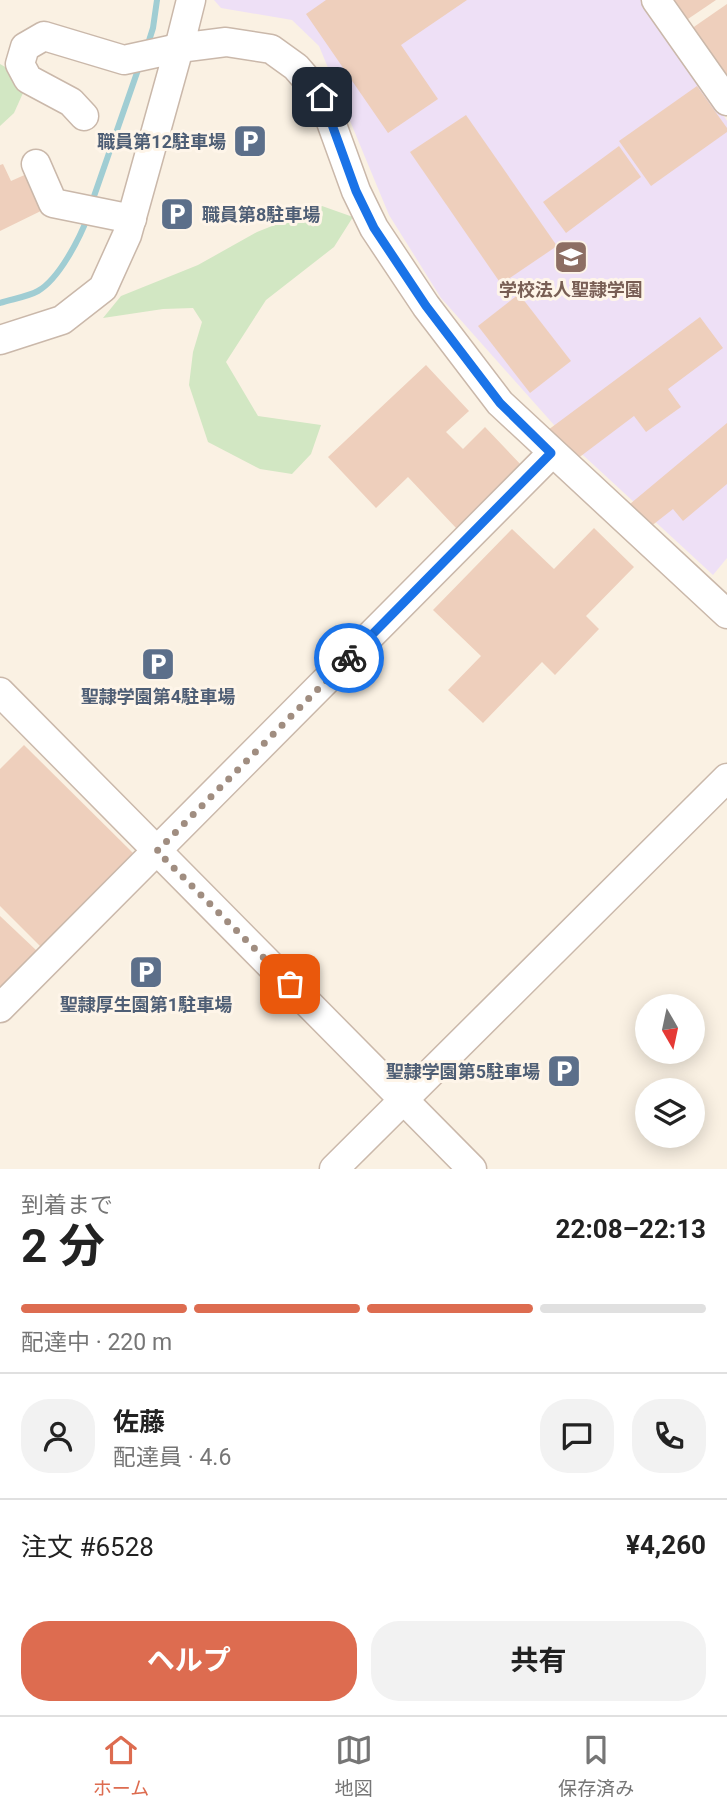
<!DOCTYPE html>
<html lang="ja">
<meta charset="utf-8">
<style>
:root{--surface:#fff;--page:#f2f2f2;--text:#222;--muted:#767676;--line:#e0e0e0;--accent:#dd6c50}
body{margin:0;font-family:Roboto,"Noto Sans JP",sans-serif;background:var(--page);color:var(--text);height:100vh;display:flex;flex-direction:column;font-size:26px;white-space:nowrap}
*{box-sizing:border-box;margin:0}
p{font-size:23px;color:var(--muted)}
.icon{flex:none;width:38px;height:38px;fill:none;stroke:currentColor;stroke-width:2;stroke-linecap:round;stroke-linejoin:round}
.map{position:relative;height:1169px;overflow:hidden}
.details{display:flex;flex-direction:column;background:var(--surface);flex:1}
.details>*{flex:none}
.needle{width:46px;rotate:171deg}
.fabs{position:absolute;left:635px;top:994px;display:grid;gap:14px}
.fabs a{display:grid;place-items:center;width:70px;height:70px;border-radius:50%;background:var(--surface);box-shadow:0 4px 18px #0003;font-size:35px}
.pin{position:absolute;display:grid;place-items:center;width:60px;height:60px;color:#fff;margin:-30px;border-radius:14px;box-shadow:0 4px 10px #0006}
.courier{position:absolute;display:grid;place-items:center;width:70px;height:70px;margin:-35px;border:5px solid #1a73e8;border-radius:50%;background:#fff;color:#222;box-shadow:0 2px 9px #0007}
.overview em{font-style:normal;font-weight:700}
.overview div{display:flex;flex-direction:column-reverse}
.overview{display:flex;align-items:center;justify-content:space-between;height:119px;padding:0 21px}
h1{font-size:46px;font-weight:700;line-height:52px}
.bar{display:grid;grid-template-columns:repeat(4,1fr);gap:10px 7px;align-content:center;height:84px;padding:0 21px}
.bar i{height:9px;border-radius:5px;background:var(--line)}
.bar .current{background:var(--accent)}
.bar p{grid-column:span 4}
.line{display:flex;align-items:center;gap:18px;padding:0 21px;border-top:2px solid var(--line)}
.line div{flex:1}
.round{display:grid;place-items:center;flex:none;width:74px;height:74px;border-radius:28px;background:var(--page)}
.button{display:flex;gap:14px;margin-top:auto;padding:14px 21px}
.button a{flex:1;height:80px;border-radius:28px;background:var(--accent);color:#fff;font-size:28px;font-weight:700;line-height:80px;text-align:center}
.button a+a{background:var(--page);color:var(--text)}
.tabs{display:flex;justify-content:space-around;align-items:center;height:98px;border-top:2px solid var(--line);background:var(--surface);font-size:19px;color:var(--muted)}
.tabs a{display:grid;justify-items:center;gap:4px}
.tabs .current{color:var(--accent)}
.map>svg:first-child{display:block}
.education{fill:#eee0f6}
.green{fill:#d2e7c3}
.lines{fill:none;stroke-linecap:round;stroke-linejoin:round}
.stream{stroke:#a0cdd3;stroke-width:6}
.building{fill:#eecfbc}
.minor-casing{stroke:#cab8aa;stroke-width:31}
.minor{stroke:#fff;stroke-width:28}
.done{stroke:#a08d80;stroke-width:7;stroke-dasharray:0 12.6}
.route{stroke:#1a73e8;stroke-width:9}
.labels{text-anchor:middle;dominant-baseline:central;stroke-width:6;stroke-linejoin:round;paint-order:stroke}
.service-label{font-size:18px;font-weight:bold;fill:#4e5e75;stroke:#fef5e9;text-anchor:end}
.education-label{font-size:18px;font-weight:bold;fill:#785e54;stroke:#fef5e9}
</style>
<div class="map">
<svg width="727" height="1169" viewBox="0 0 727 1169">
<rect width="100%" height="100%" fill="#faf1e3"/>
<polygon class="education" points="214,0 646,0 727,121 727,558 713,575 571,444 441,298 389,215 319,46 292,20 221,8"/>
<g class="green">
<polygon points="0,64 7,68 23,93 14,113 0,126"/>
<polygon points="322,206 353,217 334,247 266,300 226,362 258,416 321,425 311,454 292,474 260,469 208,442 189,385 193,352 202,322 193,308 163,309 103,318 121,296 198,265 257,232"/>
</g>
<g class="lines">
<g class="stream">
<polyline points="147,47 153,28 157,0"/>
<polyline points="92,202 140,64"/>
<path d="M0 303C12 299 27 297 38 291 59 279 80 238 88 216"/>
</g>
</g>
<g class="building">
<polygon points="326,0 467,0 401,45 438,99 388,133 306,14"/>
<polygon points="671,0 716,0 685,21"/>
<polygon points="727,4 727,83 688,31"/>
<polygon points="697,86 727,128 727,132 651,186 619,141"/>
<polygon points="466,115 557,246 501,284 410,152"/>
<polygon points="619,146 641,177 566,233 543,202"/>
<polygon points="3,164 11,181 29,173 47,208 0,231 0,165"/>
<polygon points="519,294 571,361 530,393 478,326"/>
<polygon points="700,317 723,348 668,389 681,407 646,432 634,416 573,462 548,430"/>
<polygon points="426,365 469,411 446,432 463,449 485,427 523,467 457,529 408,477 376,508 328,457"/>
<polygon points="727,423 727,484 683,521 673,509 650,527 630,504"/>
<polygon points="594,528 634,567 586,616 599,629 555,675 542,662 483,723 448,690 481,656 433,610 512,529 554,569"/>
<polygon points="24,745 136,856 43,949 0,906 0,769"/>
<polygon points="0,916 37,951 0,990"/>
</g>
<g class="lines">
<g class="minor-casing">
<g id="minor">
<polyline points="191,0 179,48 226,42 271,49 296,67 322,97 356,191 374,228 426,306 500,403 727,614"/>
<polyline points="656,0 727,101"/>
<polyline points="36,164 53,203 132,219"/>
<polyline points="0,340 62,320 103,288 127,235 179,48 124,60 44,36 25,47 20,64 28,79 71,102 84,116"/>
<polyline points="0,692 472,1169"/>
<polyline points="0,1008 552,453"/>
<polyline points="334,1169 727,778"/>
</g>
</g>
<use href="#minor" class="minor"/>
</g>
<g class="lines">
<polyline class="done" points="290,984 157,851 349,658"/>
<polyline class="route" points="322,97 356,191 374,228 426,306 500,403 551,453 349,658"/>
</g>
<defs>
<g id="parking-square" transform="scale(1.75)"><rect x="-9" y="-9" width="18" height="18" rx="4" fill="#5c6f8a" stroke="#fef5e9"/><path d="M-3.5-5.5H1a3.5 3.5 0 0 1 0 7H-1V5.5H-3.5ZM-1-3.4V-.6H.8a1.4 1.4 0 0 0 0-2.8Z" fill="#fff"/></g>
<g id="university-square" transform="scale(1.75)"><rect x="-9" y="-9" width="18" height="18" rx="4" fill="#8d6e63" stroke="#fef5e9"/><path d="M0-5L7-2L0 1L-7-2ZM-4 1L0 2.5L4 1V4Q0 6-4 4Z" fill="#fff"/></g>
</defs>
<g fill-rule="evenodd">
<use href="#parking-square" x="250" y="141"/>
<use href="#parking-square" x="177" y="214"/>
<use href="#university-square" x="571" y="257"/>
<use href="#parking-square" x="158" y="664"/>
<use href="#parking-square" x="146" y="972"/>
<use href="#parking-square" x="564" y="1071"/>
</g>
<g class="labels">
<g class="service-label">
<text x="226" y="141">職員第12駐車場</text>
<text x="202" y="214" text-anchor="start">職員第8駐車場</text>
<text x="158" y="696" text-anchor="middle">聖隷学園第4駐車場</text>
<text x="146" y="1004" text-anchor="middle">聖隷厚生園第1駐車場</text>
<text x="540" y="1071">聖隷学園第5駐車場</text>
</g>
<g class="education-label">
<text x="571" y="289">学校法人聖隷学園</text>
</g>
</g>
</svg>
<div class="fabs">
<a><svg class="needle" viewBox="-14 -14 28 28"><path d="M0-13l5 13h-10z" fill="#e53935"/><path d="M0 13l5-13h-10z" fill="#767676"/></svg></a>
<a><svg class="icon" aria-label="layers" viewBox="0 0 24 24"><path d="M12 4l9 5-9 5-9-5zM3 14l9 5 9-5"/></svg></a>
</div>
<div class="pin" style="left:290px;top:984px;background:#ea580c"><svg class="icon" aria-label="bag" viewBox="0 0 24 24"><path d="M5 8h14l-1 12H6zM9 8a3 3 0 0 1 6 0"/></svg></div>
<div class="pin" style="left:322px;top:97px;background:#1f2937"><svg class="icon" aria-label="home" viewBox="0 0 24 24"><path d="M3 11l9-7 9 7M6 9v11h12V9"/></svg></div>
<div class="courier" style="left:349px;top:658px"><svg class="icon" aria-label="bike" viewBox="0 0 24 24"><circle cx="6" cy="16" r="4"/><circle cx="18" cy="16" r="4"/><path d="M6 16l4-8h5l3 8M10 8l3 8H6M13 5h3"/></svg></div>
</div>
<section class="details">
<div class="overview"><div><h1>2 分</h1><p>到着まで</p></div><em>22:08–22:13</em></div>
<div class="bar"><i class="current"></i><i class="current"></i><i class="current"></i><i></i><p>配達中 · 220 m</p></div>
<div class="line" style="height:126px"><a class="round"><svg class="icon" aria-label="person" viewBox="0 0 24 24"><circle cx="12" cy="8" r="4"/><path d="M4 21q1-7 8-7t8 7"/></svg></a><div><b>佐藤</b><p>配達員 · 4.6</p></div><a class="round"><svg class="icon" aria-label="chat" viewBox="0 0 24 24"><path d="M4 5h16v11H9l-5 4z"/></svg></a><a class="round"><svg class="icon" aria-label="phone" viewBox="0 0 24 24"><path d="M5 4h4l2 5-3 2q2 4 5 5l2-3 5 2v4C11 20 4 13 5 4z"/></svg></a></div>
<div class="line" style="height:91px"><div>注文 #6528</div><b>¥4,260</b></div>
<div class="button"><a>ヘルプ</a><a>共有</a></div>
</section>
<nav class="tabs">
<a class="current"><svg class="icon" aria-label="home" viewBox="0 0 24 24"><path d="M3 11l9-7 9 7M6 9v11h12V9"/></svg>ホーム</a>
<a><svg class="icon" aria-label="map" viewBox="0 0 24 24"><path d="M3 6l6-2 6 2 6-2v14l-6 2-6-2-6 2zM9 4v14M15 6v14"/></svg>地図</a>
<a><svg class="icon" aria-label="saved" viewBox="0 0 24 24"><path d="M7 4h10v16l-5-4-5 4z"/></svg>保存済み</a>
</nav>
